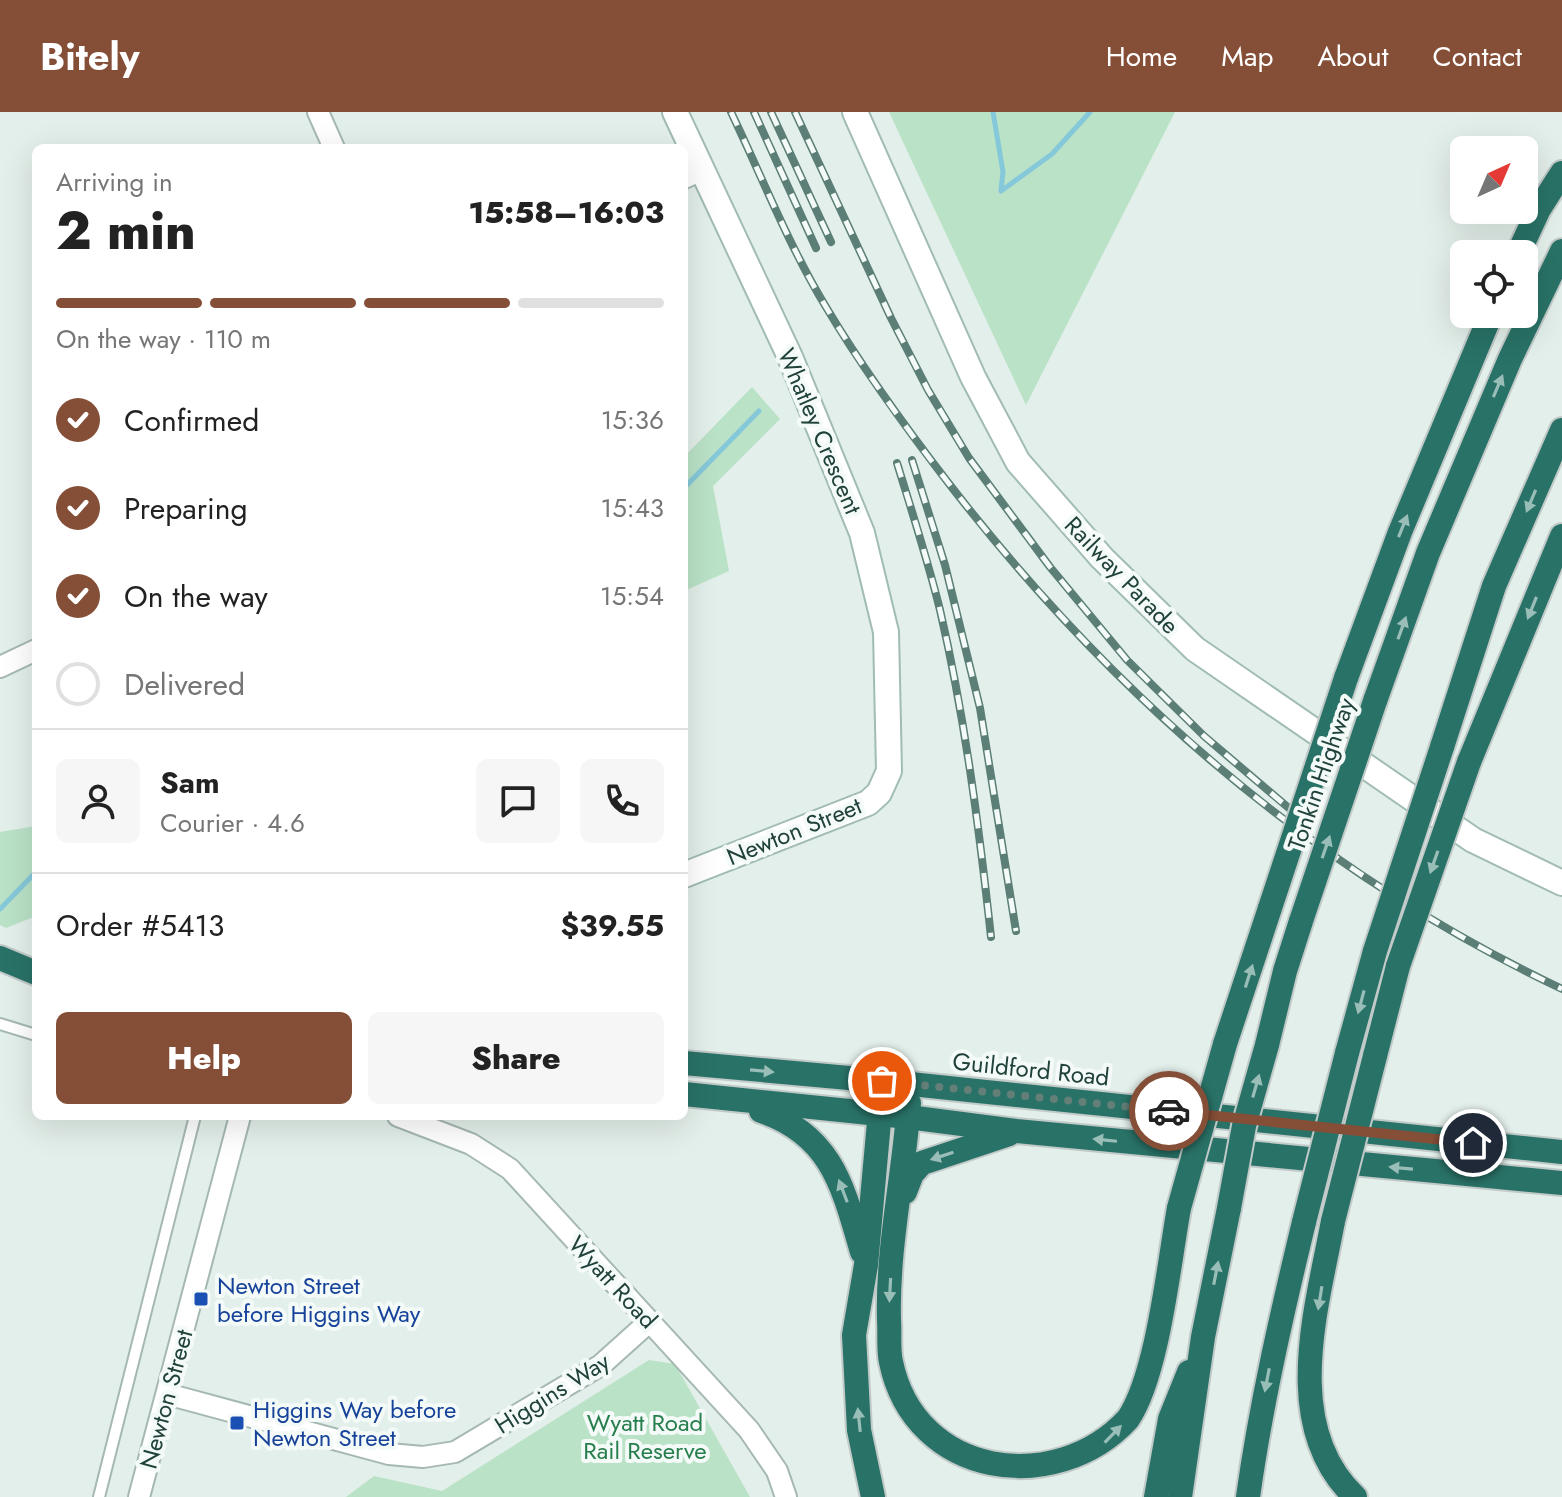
<!DOCTYPE html>
<meta charset="utf-8">
<style>
:root{--surface:#fff;--page:#f6f6f6;--text:#222;--muted:#767676;--line:#e0e0e0;--accent:#854e37}
body{margin:0;font-family:Jost,sans-serif;background:var(--page);color:var(--text);height:100vh;display:flex;flex-direction:column;font-size:30px;white-space:nowrap}
*{box-sizing:border-box;margin:0}
p{font-size:26px;color:var(--muted)}
.icon{flex:none;width:44px;height:44px;fill:none;stroke:currentColor;stroke-width:2;stroke-linecap:round;stroke-linejoin:round}
.map{position:relative;flex:1;overflow:hidden}
.panel{position:absolute;left:32px;top:32px;width:656px;height:976px;display:flex;flex-direction:column;background:var(--surface);border-radius:12px;box-shadow:0 8px 32px #0002}
.panel>*{flex:none}
.needle{width:52px;rotate:44deg}
.tools{position:absolute;left:1450px;top:24px;display:grid;gap:16px}
.tools a{display:grid;place-items:center;width:88px;height:88px;border-radius:12px;background:var(--surface);box-shadow:0 8px 32px #0002;font-size:40px}
.pin{position:absolute;display:grid;place-items:center;width:68px;height:68px;color:#fff;margin:-34px;border:4px solid #fff;border-radius:50%;box-shadow:0 2px 8px #0007}
.courier{position:absolute;display:grid;place-items:center;width:80px;height:80px;margin:-40px;border:6px solid #854e37;border-radius:50%;background:#fff;color:#222;box-shadow:0 2px 10px #0007}
.head em{font-style:normal;font-weight:800}
.head div{display:flex;flex-direction:column-reverse}
.head{display:flex;align-items:center;justify-content:space-between;height:136px;padding:0 24px}
h1{font-size:52px;font-weight:800;line-height:60px}
.bar{display:grid;grid-template-columns:repeat(4,1fr);gap:12px 8px;align-content:center;height:96px;padding:0 24px}
.bar i{height:10px;border-radius:6px;background:var(--line)}
.bar .on{background:var(--accent)}
.bar p{grid-column:span 4}
.line{display:flex;align-items:center;gap:20px;padding:0 24px;border-top:2px solid var(--line)}
.line div{flex:1}
.round{display:grid;place-items:center;flex:none;width:84px;height:84px;border-radius:12px;background:var(--page)}
ol{padding:0 24px;list-style:none}
li{display:flex;align-items:center;gap:24px;height:88px}
li p{margin-inline-start:auto}
li .icon{padding:8px;border-radius:50%;background:var(--accent);color:#fff;stroke-width:4}
li:last-child{color:var(--muted)}
li i{width:44px;height:44px;border:4px solid var(--line);border-radius:50%}
.cta{display:flex;gap:16px;margin-top:auto;padding:16px 24px}
.cta a{flex:1;height:92px;border-radius:12px;background:var(--accent);color:#fff;font-size:32px;font-weight:800;line-height:92px;text-align:center}
.cta a+a{background:var(--page);color:var(--text)}
header{display:flex;align-items:center;gap:48px;box-sizing:border-box;height:112px;padding:0 40px;background:var(--accent);color:#fff}
header strong{font-size:38px}
nav{display:flex;gap:44px;margin-inline-start:auto;font-size:28px}
.map>svg:first-child{display:block}
.green{fill:#bae2c7}
.lines{fill:none;stroke-linecap:round;stroke-linejoin:round}
.stream{stroke:#85c8d9;stroke-width:5}
.lane-casing{stroke:#a5b8b2;stroke-width:14}
.street-casing{stroke:#a5b8b2;stroke-width:24}
.secondary-casing{stroke:#a0bcb3;stroke-width:28}
.highway-casing{stroke:#c1cac8;stroke-width:28}
.lane{stroke:#fff;stroke-width:10}
.street{stroke:#fff;stroke-width:20}
.secondary{stroke:#fff;stroke-width:24}
.highway{stroke:#297267;stroke-width:24}
.rail-casing{stroke:#5b7e76;stroke-width:8}
.rail{stroke:#f4faf8;stroke-width:5;stroke-dasharray:15;stroke-linecap:butt}
.highway-bridge-casing{stroke:#c1cac8;stroke-width:28;stroke-linecap:butt}
.highway-bridge{stroke:#297267;stroke-width:24}
.oneway{fill:#99bdb7}
.done{stroke:#647f78;stroke-width:8;stroke-dasharray:0 14.4}
.route{stroke:#854e37;stroke-width:10}
.transit-dot{fill:#1a4fb4;stroke:#f4faf8;stroke-width:3}
.labels{text-anchor:middle;dominant-baseline:central;stroke-width:8;stroke-linejoin:round;paint-order:stroke}
.street-label{font-size:24px;fill:#20423b;stroke:#f4faf8}
.transit-label{font-size:24px;fill:#164399;stroke:#f4faf8;text-anchor:start}
.park-label{font-size:24px;fill:#267e4c;stroke:#f4faf8}
</style>
<header>
<strong>Bitely</strong>
<nav><a>Home</a><a>Map</a><a>About</a><a>Contact</a></nav>
</header>
<div class="map">
<svg width="1562" height="1385" viewBox="0 0 1562 1385">
<rect width="100%" height="100%" fill="#e3efea"/>
<g class="green">
<polygon points="889,0 1175,0 1026,293"/>
<polygon points="752,275 780,307 713,374 729,459 684,479 684,345"/>
<polygon points="36,714 36,804 6,816 0,813 0,720"/>
<polygon points="649,1248 675,1252 750,1385 346,1385 374,1364 442,1379"/>
</g>
<g class="lines">
<g class="stream">
<polyline points="993,0 1003,60 1001,78"/>
<polyline points="1001,79 1052,42 1090,0"/>
<polyline points="684,376 759,299"/>
<polyline points="0,797 36,760"/>
</g>
<g class="lane-casing">
<g id="lane">
<polyline points="0,912 36,923"/>
<polyline points="99,1385 195,1004"/>
</g>
</g>
<g class="street-casing">
<g id="street">
<polyline points="318,0 334,36"/>
<polyline points="684,66 702,58"/>
<polyline points="0,555 36,538"/>
<polyline points="398,1004 471,1032 510,1057 749,1318 777,1359 786,1385"/>
<polyline points="167,1282 389,1342 423,1345 455,1340 601,1253 650,1209"/>
<polyline points="139,1385 240,1004"/>
</g>
</g>
<g class="secondary-casing">
<g id="secondary">
<polyline points="675,0 790,245 862,421 886,520 889,659 879,681 868,691 684,763"/>
<polyline points="855,0 973,265 1018,350 1102,446 1195,537 1473,728 1562,771"/>
</g>
</g>
<g class="highway-casing">
<g id="highway">
<polyline points="1518,142 1539,97 1562,61"/>
<polyline points="1346,566 1400,420 1491,202"/>
<polyline points="1375,589 1428,441 1510,247 1562,139"/>
<polyline points="1442,635 1494,474 1562,318"/>
<polyline points="1469,650 1562,424"/>
<polyline points="0,846 36,861"/>
<polyline points="1225,932 1270,796"/>
<polyline points="1267,933 1285,859 1301,809"/>
<polyline points="1347,941 1375,839"/>
<polyline points="1375,944 1398,854"/>
<polyline points="684,951 882,969 1562,1040"/>
<polyline points="684,982 908,1005 1016,1019 1562,1071"/>
<path d="M909 991C904 1063 887 1135 889 1208 890 1221 888 1237 891 1250 915 1366 1056 1385 1128 1307 1158 1263 1169 1150 1179 1096"/>
<path d="M761 999C832 1023 843 1075 862 1140"/>
<polyline points="905,1080 912,1062 922,1051 1009,1022"/>
<path d="M1333 1109C1317 1196 1280 1314 1355 1385"/>
<polyline points="873,1385 859,1318 854,1223 866,1153 881,988"/>
<polyline points="1156,1385 1170,1307 1189,1260"/>
<polyline points="1180,1385 1203,1225 1229,1096"/>
<path d="M1248 1385C1261 1292 1282 1201 1304 1110"/>
</g>
</g>
<use href="#lane" class="lane"/>
<use href="#street" class="street"/>
<use href="#secondary" class="secondary"/>
<use href="#highway" class="highway"/>
<g class="rail-casing">
<g id="rail">
<path d="M731 0C762 65 789 134 826 195 863 257 906 316 950 373 1115 586 1318 761 1562 877"/>
<polyline points="754,0 816,136"/>
<polyline points="771,0 831,130"/>
<polyline points="795,0 891,206 928,278 969,346 1050,455 1127,548 1204,624 1304,709"/>
<polyline points="912,348 945,453 980,596 1016,819"/>
<path d="M897 351C912 400 928 449 940 498 965 606 979 715 991 825"/>
</g>
</g>
<use href="#rail" class="rail"/>
<g class="highway-bridge-casing">
<g id="highway-bridge">
<polyline points="1270,796 1346,566"/>
<polyline points="1301,809 1375,589"/>
<polyline points="1375,839 1442,635"/>
<polyline points="1398,854 1469,650"/>
<polyline points="1179,1096 1225,932"/>
<polyline points="1229,1096 1244,1014 1267,933"/>
<polyline points="1333,1109 1375,944"/>
<polyline points="1304,1110 1347,941"/>
</g>
</g>
<use href="#highway-bridge" class="highway-bridge"/>
</g>
<defs><path id="oneway-solid" d="M-6-.8H1V-3.2L6.5 0L1 3.2V.8H-6Z" transform="scale(2)"/></defs>
<g class="oneway">
<use href="#oneway-solid" transform="translate(1498 274) rotate(-67)"/>
<use href="#oneway-solid" transform="translate(1531 389) rotate(113)"/>
<use href="#oneway-solid" transform="translate(1403 414) rotate(-68)"/>
<use href="#oneway-solid" transform="translate(1532 496) rotate(112)"/>
<use href="#oneway-solid" transform="translate(1402 516) rotate(-70)"/>
<use href="#oneway-solid" transform="translate(1326 735) rotate(-71)"/>
<use href="#oneway-solid" transform="translate(1434 750) rotate(109)"/>
<use href="#oneway-solid" transform="translate(1249 864) rotate(-72)"/>
<use href="#oneway-solid" transform="translate(1361 890) rotate(105)"/>
<use href="#oneway-solid" transform="translate(762 959) rotate(5)"/>
<use href="#oneway-solid" transform="translate(1256 974) rotate(-74)"/>
<use href="#oneway-solid" transform="translate(1105 1028) rotate(-174)"/>
<use href="#oneway-solid" transform="translate(942 1044) rotate(162)"/>
<use href="#oneway-solid" transform="translate(1401 1056) rotate(-175)"/>
<use href="#oneway-solid" transform="translate(843 1079) rotate(-111)"/>
<use href="#oneway-solid" transform="translate(1216 1161) rotate(-79)"/>
<use href="#oneway-solid" transform="translate(890 1178) rotate(93)"/>
<use href="#oneway-solid" transform="translate(1320 1186) rotate(99)"/>
<use href="#oneway-solid" transform="translate(1267 1268) rotate(101)"/>
<use href="#oneway-solid" transform="translate(859 1308) rotate(-96)"/>
<use href="#oneway-solid" transform="translate(1113 1322) rotate(-46)"/>
</g>
<g class="lines">
<polyline class="done" points="882,969 1169,999"/>
<polyline class="route" points="1169,999 1473,1031"/>
</g>
<g class="transit-dot">
<rect x="193" y="1179" width="16" height="16" rx="4"/>
<rect x="229" y="1303" width="16" height="16" rx="4"/>
</g>
<g class="labels">
<g class="street-label">
<text transform="translate(820 319) rotate(67)">Whatley Crescent</text>
<text transform="translate(1122 463) rotate(46)">Railway Parade</text>
<text transform="translate(1321 662) rotate(-71)">Tonkin Highway</text>
<text transform="translate(794 719) rotate(-22)">Newton Street</text>
<text transform="translate(1031 957) rotate(6)">Guildford Road</text>
<text transform="translate(613 1170) rotate(47)">Wyatt Road</text>
<text transform="translate(552 1281) rotate(-32)">Higgins Way</text>
<text transform="translate(166 1287) rotate(-75)">Newton Street</text>
</g>
<g class="transit-label">
<text x="217" y="1173">Newton Street<tspan x="217" dy="28">before Higgins Way</tspan></text>
<text x="253" y="1297">Higgins Way before<tspan x="253" dy="28">Newton Street</tspan></text>
</g>
<g class="park-label">
<text x="645" y="1310">Wyatt Road<tspan x="645" dy="28">Rail Reserve</tspan></text>
</g>
</g>
</svg>
<div class="tools">
<a><svg class="needle" viewBox="-14 -14 28 28"><path d="M0-13l5 13h-10z" fill="#e53935"/><path d="M0 13l5-13h-10z" fill="#767676"/></svg></a>
<a><svg class="icon" aria-label="locate" viewBox="0 0 24 24"><circle cx="12" cy="12" r="6"/><path d="M12 2v4M12 18v4M2 12h4M18 12h4"/></svg></a>
</div>
<div class="pin" style="left:882px;top:969px;background:#ea580c"><svg class="icon" aria-label="bag" viewBox="0 0 24 24"><path d="M5 8h14l-1 12H6zM9 8a3 3 0 0 1 6 0"/></svg></div>
<div class="pin" style="left:1473px;top:1031px;background:#1f2937"><svg class="icon" aria-label="home" viewBox="0 0 24 24"><path d="M3 11l9-7 9 7M6 9v11h12V9"/></svg></div>
<div class="courier" style="left:1169px;top:999px"><svg class="icon" aria-label="car" viewBox="0 0 24 24"><path d="M5 17H2v-5l4-1 3-4h7l3 4 3 1v5h-3M9 17h6M6 11h13"/><circle cx="7" cy="17" r="2"/><circle cx="17" cy="17" r="2"/></svg></div>
<section class="panel">
<div class="head"><div><h1>2 min</h1><p>Arriving in</p></div><em>15:58–16:03</em></div>
<div class="bar"><i class="on"></i><i class="on"></i><i class="on"></i><i></i><p>On the way · 110 m</p></div>
<ol>
<li><svg class="icon" aria-label="check" viewBox="0 0 24 24"><path d="M5 12l5 5 9-10"/></svg>Confirmed<p>15:36</p></li>
<li><svg class="icon" aria-label="check" viewBox="0 0 24 24"><path d="M5 12l5 5 9-10"/></svg>Preparing<p>15:43</p></li>
<li><svg class="icon" aria-label="check" viewBox="0 0 24 24"><path d="M5 12l5 5 9-10"/></svg>On the way<p>15:54</p></li>
<li><i></i>Delivered</li>
</ol>
<div class="line" style="height:144px"><a class="round"><svg class="icon" aria-label="person" viewBox="0 0 24 24"><circle cx="12" cy="8" r="4"/><path d="M4 21q1-7 8-7t8 7"/></svg></a><div><b>Sam</b><p>Courier · 4.6</p></div><a class="round"><svg class="icon" aria-label="chat" viewBox="0 0 24 24"><path d="M4 5h16v11H9l-5 4z"/></svg></a><a class="round"><svg class="icon" aria-label="phone" viewBox="0 0 24 24"><path d="M5 4h4l2 5-3 2q2 4 5 5l2-3 5 2v4C11 20 4 13 5 4z"/></svg></a></div>
<div class="line" style="height:104px"><div>Order #5413</div><b>$39.55</b></div>
<div class="cta"><a>Help</a><a>Share</a></div>
</section>
</div>
